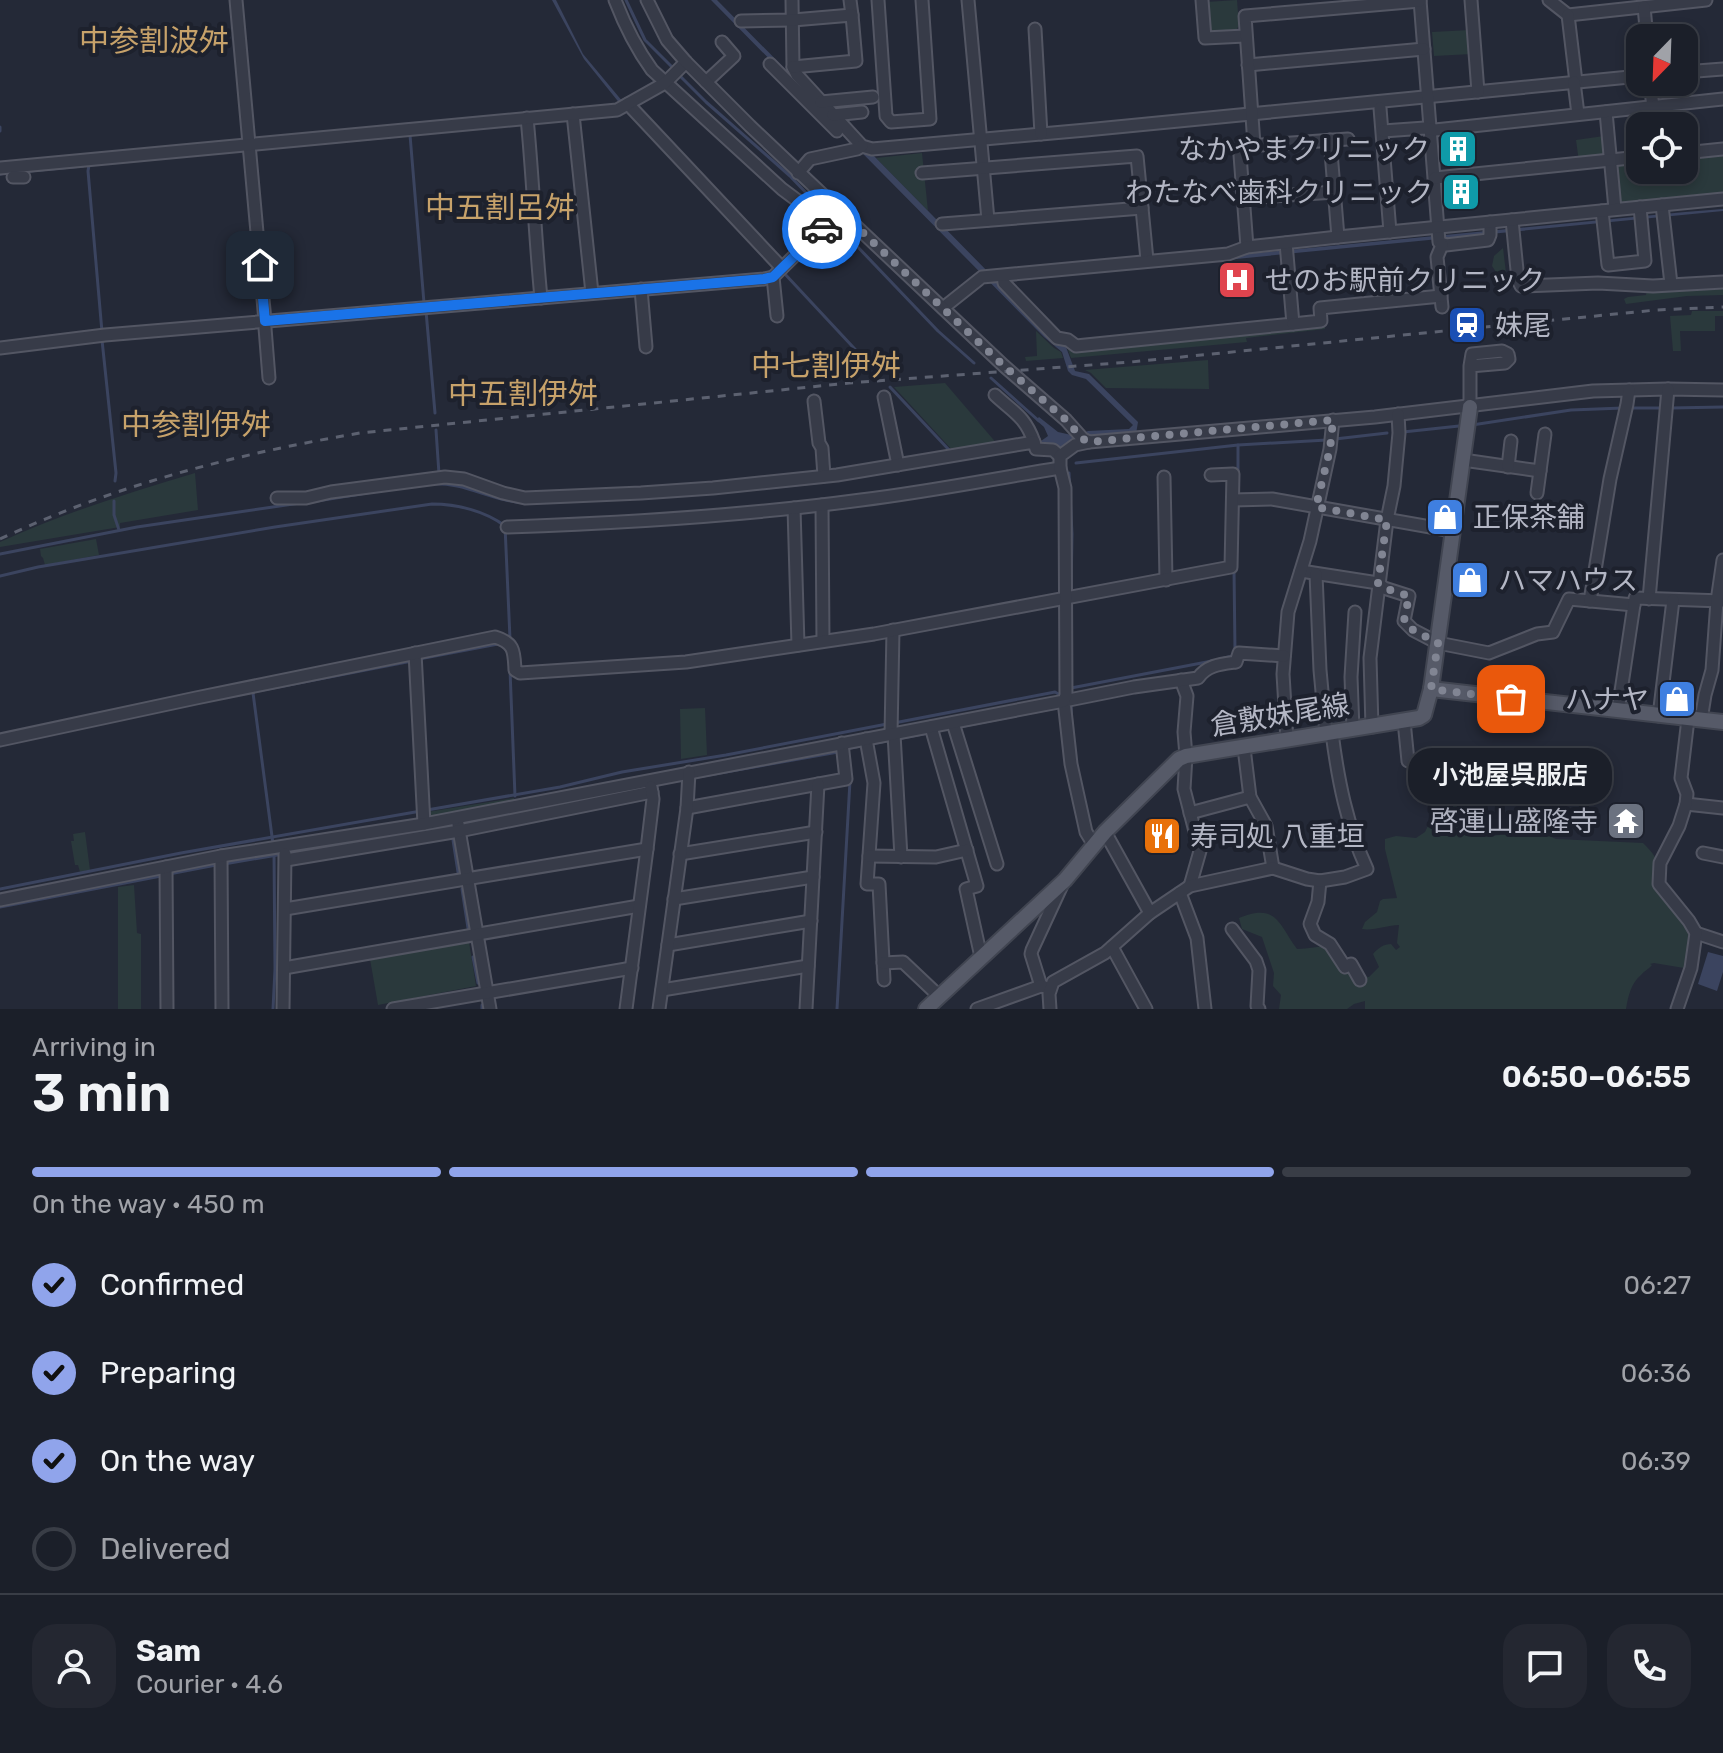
<!DOCTYPE html>
<meta charset="utf-8">
<style>
:root{--surface:#1b1f29;--page:#242731;--text:#f1f3f6;--muted:#a0a2a8;--line:#393d46;--accent:#90a4eb}
body{margin:0;font-family:Rubik,"Noto Sans JP",sans-serif;background:var(--page);color:var(--text);height:100vh;display:flex;flex-direction:column;font-size:30px;white-space:nowrap}
*{box-sizing:border-box;margin:0}
p{font-size:26px;color:var(--muted)}
.icon{flex:none;width:44px;height:44px;fill:none;stroke:currentColor;stroke-width:2;stroke-linecap:round;stroke-linejoin:round}
.map{position:relative;height:1009px;overflow:hidden}
.side{display:flex;flex-direction:column;background:var(--surface);flex:1}
.side>*{flex:none}
.needle{width:52px;rotate:203deg}
.buttons{position:absolute;left:1626px;top:24px;display:grid;gap:16px}
.buttons a{display:grid;place-items:center;width:72px;height:72px;border-radius:16px;background:var(--surface);box-shadow:0 4px 12px #0003,0 0 0 2px var(--line);font-size:40px}
.pin{position:absolute;display:grid;place-items:center;width:68px;height:68px;color:#fff;margin:-34px;border-radius:16px;box-shadow:0 4px 12px #0006}
.courier{position:absolute;display:grid;place-items:center;width:80px;height:80px;margin:-40px;border:6px solid #1a73e8;border-radius:50%;background:#fff;color:#222;box-shadow:0 2px 10px #0007}
.bubble{position:absolute;height:56px;border-radius:24px;background:var(--surface);box-shadow:0 4px 12px #0003,0 0 0 2px var(--line);font-size:26px;font-weight:600;line-height:56px;text-align:center}
.summary em{font-style:normal;font-weight:600}
.summary div{display:flex;flex-direction:column-reverse}
.summary{display:flex;align-items:center;justify-content:space-between;height:136px;padding:0 32px}
h1{font-size:52px;font-weight:600;line-height:60px}
.bar{display:grid;grid-template-columns:repeat(4,1fr);gap:12px 8px;align-content:center;height:96px;padding:0 32px}
.bar i{height:10px;border-radius:6px;background:var(--line)}
.bar .selected{background:var(--accent)}
.bar p{grid-column:span 4}
.line{display:flex;align-items:center;gap:20px;padding:0 32px;border-top:2px solid var(--line)}
.line div{flex:1}
.round{display:grid;place-items:center;flex:none;width:84px;height:84px;border-radius:24px;background:var(--page)}
ol{padding:0 32px;list-style:none}
li{display:flex;align-items:center;gap:24px;height:88px}
li p{margin-inline-start:auto}
li .icon{padding:8px;border-radius:50%;background:var(--accent);color:#111;stroke-width:4}
li:last-child{color:var(--muted)}
li i{width:44px;height:44px;border:4px solid var(--line);border-radius:50%}
.map>svg:first-child{display:block}
.green{fill:#2a393c}
.water{fill:#3b445f}
.lines{fill:none;stroke-linecap:round;stroke-linejoin:round}
.stream{stroke:#3b445f;stroke-width:3}
.minor-casing{stroke:#535663;stroke-width:15}
.major-casing{stroke:#414551;stroke-width:18}
.minor{stroke:#373b48;stroke-width:11}
.major{stroke:#565a68;stroke-width:14}
.rail{stroke:#5c6170;stroke-width:3;stroke-dasharray:8 8;stroke-linecap:butt}
.done{stroke:#818593;stroke-width:8;stroke-dasharray:0 14.4}
.route{stroke:#1a73e8;stroke-width:10}
.labels{text-anchor:middle;dominant-baseline:central;stroke-width:8;stroke-linejoin:round;paint-order:stroke}
.poi-label{font-size:28px;fill:#b3b6c4;stroke:#1d212d;text-anchor:start}
.street-label{font-size:28px;fill:#b3b6c4;stroke:#1d212d}
.neighbourhood-label{font-size:30px;fill:#c7a26a;stroke:#1d212d}
</style>
<div class="map">
<svg width="1723" height="1009" viewBox="0 0 1723 1009">
<rect width="100%" height="100%" fill="#242937"/>
<g class="green">
<polygon points="1237,0 1239,26 1235,31 1215,33 1209,28 1208,21 1211,21 1210,13 1207,13 1206,2"/>
<polygon points="1470,30 1472,54 1434,56 1432,32"/>
<polygon points="1675,108 1677,126 1644,126 1642,111"/>
<polygon points="1604,136 1606,154 1604,159 1579,162 1576,140"/>
<polygon points="922,153 928,211 876,158"/>
<polygon points="1723,153 1723,196 1626,205 1620,202 1617,168 1619,164 1640,161 1640,170 1684,170 1684,157"/>
<polygon points="1503,248 1506,273 1496,272 1492,266 1494,256"/>
<polygon points="1723,284 1723,295 1687,296 1626,304 1624,299 1628,297 1646,295 1647,288"/>
<polygon points="1692,311 1723,311 1723,316 1715,316 1715,331 1680,331 1681,351 1673,351 1670,316 1691,315"/>
<polygon points="1324,324 1325,329 1246,338 1247,342 1071,358 1067,347 1057,340 1064,342"/>
<polygon points="1036,331 1054,348 1061,352 1063,358 1026,361 1025,357 1037,356"/>
<polygon points="1208,360 1209,389 1106,388 1091,373 1085,370"/>
<polygon points="945,383 998,445 954,452 894,387"/>
<path d="M195 473 198 510 120 523V527L0 547V542C63 513 129 493 195 473Z"/>
<polygon points="96,539 99,555 45,565 43,558 41,556 40,549"/>
<polygon points="705,708 707,755 681,759 680,709"/>
<path d="M1456 771 1468 778 1476 787 1471 793 1484 809 1482 819 1478 828 1489 836 1500 835V829L1503 825 1511 833 1517 825 1528 826 1556 839 1643 843C1669 868 1648 862 1656 887 1676 912 1705 935 1684 968L1654 963 1650 964 1652 965C1649 969 1644 971 1641 975 1631 983 1628 997 1626 1009H1365V1001L1354 1004 1347 1009H1279L1281 995 1273 986 1274 973 1262 937 1242 929 1239 918C1277 902 1279 925 1297 949 1309 949 1318 946 1329 946L1334 955 1335 964H1346L1361 976 1369 977 1379 967 1373 954C1378 948 1384 944 1391 944L1396 950 1400 947 1397 943 1399 925C1387 925 1374 931 1362 929L1365 922 1377 912 1380 901 1383 899 1397 898 1385 849V839L1396 836 1416 838 1425 832 1443 795 1451 773Z"/>
<polygon points="514,798 514,802 427,819 427,812"/>
<polygon points="85,832 90,870 80,872 78,865 75,865 71,841 74,841 73,834"/>
<polygon points="134,885 137,933 141,934 141,1009 118,1009 118,887"/>
<polygon points="469,942 476,986 378,1005 370,959"/>
</g>
<g class="water">
<polygon points="552,0 556,0 583,54 623,102 621,105 584,59"/>
<polygon points="711,0 717,0 864,149 1640,80 1640,82 1649,82 1061,139 878,154 874,156 994,278 1685,212 1723,209 1723,211 1002,282 1054,339 1066,347 1075,371 1089,374 1138,422 1136,434 1062,450 1059,446 1043,445 1041,441 1048,436 1044,427 1036,420 1039,417 1058,432 1076,436 1088,431 1129,429 1133,425 1086,379 1072,375 1068,371 1062,352 1044,337"/>
<polygon points="1708,952 1723,956 1723,972 1717,991 1698,984"/>
</g>
<g class="lines">
<g class="stream">
<polyline points="626,0 645,40 674,69"/>
<polyline points="679,75 706,102 790,176 938,331 974,363"/>
<polyline points="0,127 0,131"/>
<polyline points="410,135 424,303"/>
<polyline points="322,143 390,137"/>
<polyline points="89,165 88,171 102,332"/>
<polyline points="19,172 83,166"/>
<polyline points="0,174 12,172"/>
<polyline points="784,273 866,361 888,370"/>
<polyline points="426,311 435,413"/>
<polyline points="102,340 116,473 115,481"/>
<polyline points="991,378 1039,421"/>
<polyline points="890,387 950,451"/>
<polyline points="1631,408 1663,408"/>
<polyline points="1671,408 1723,407"/>
<polyline points="1472,425 1571,410 1623,408"/>
<polyline points="436,430 439,474"/>
<polyline points="1403,432 1459,426"/>
<polyline points="1335,439 1387,433"/>
<polyline points="1076,463 1238,445 1327,440"/>
<polyline points="1069,473 1072,534 1071,593"/>
<polyline points="1238,474 1238,445"/>
<polyline points="858,477 1016,450"/>
<path d="M430 484C458 482 480 494 506 500 521 504 536 503 552 502"/>
<polyline points="775,487 823,482"/>
<polyline points="655,497 675,496"/>
<polyline points="114,501 114,515 119,530"/>
<polyline points="311,502 379,491"/>
<polyline points="0,554 137,527 300,503"/>
<path d="M0 576 38 567 275 527 432 504C457 504 485 511 505 526L510 639"/>
<polyline points="1224,658 1233,656 1235,652 1234,569"/>
<polyline points="419,659 498,644"/>
<polyline points="510,670 515,796"/>
<polyline points="1071,688 1212,661"/>
<polyline points="253,693 273,844"/>
<polyline points="227,697 412,661"/>
<polyline points="1071,705 1072,729"/>
<polyline points="894,723 1055,692 1062,696"/>
<polyline points="959,727 1061,707"/>
<polyline points="935,731 951,728"/>
<polyline points="845,749 928,733"/>
<polyline points="692,778 838,752"/>
<polyline points="427,810 560,787 622,772 726,755 887,724"/>
<polyline points="460,824 586,798"/>
<polyline points="453,840 458,872"/>
<polyline points="224,864 453,825"/>
<polyline points="169,874 216,865"/>
<polyline points="0,889 181,853 421,811"/>
<polyline points="462,889 468,928"/>
<polyline points="0,907 161,876"/>
<polyline points="473,957 478,983"/>
<polyline points="482,1005 482,1009"/>
<polyline points="273,1009 275,969 274,853"/>
<polyline points="837,1009 850,781"/>
</g>
<g class="minor-casing">
<g id="minor">
<polyline points="236,0 265,321"/>
<path d="M615 0C625 26 636 48 652 70L782 189 798 201 824 227"/>
<polyline points="792,0 793,67 797,75 862,146 872,149 1086,130 1640,76"/>
<polyline points="850,0 852,15"/>
<polyline points="878,0 886,116 891,122 930,119 922,0"/>
<polyline points="968,0 988,220"/>
<polyline points="1202,0 1205,38 1245,36"/>
<polyline points="1420,0 1439,242 1446,245 1488,240 1490,235 1490,222"/>
<polyline points="1471,0 1478,92"/>
<polyline points="1549,0 1568,15 1706,0"/>
<polyline points="1644,7 1647,38"/>
<polyline points="1568,15 1576,82"/>
<polyline points="741,21 793,20 852,15 856,61 793,67"/>
<polyline points="1035,29 1041,134"/>
<polyline points="770,64 837,131"/>
<polyline points="1248,65 1424,49"/>
<polyline points="1684,72 1723,69"/>
<polyline points="706,82 734,56 722,42"/>
<polyline points="1574,82 1578,114"/>
<polyline points="1650,82 1653,107"/>
<polyline points="821,102 873,97"/>
<polyline points="628,104 782,268"/>
<polyline points="1380,108 1390,232"/>
<polyline points="1606,112 1615,209"/>
<polyline points="573,114 592,293"/>
<polyline points="833,115 862,112"/>
<path d="M527 118C533 178 535 238 541 298"/>
<polyline points="1383,131 1425,128 1435,130 1723,99"/>
<polyline points="1330,140 1338,237"/>
<polyline points="1254,145 1245,16 1420,1"/>
<polyline points="1684,153 1723,149"/>
<polyline points="0,168 617,110 665,83 686,62"/>
<polyline points="798,173 810,159 857,149 862,146"/>
<polyline points="922,173 1137,156 1147,260"/>
<polyline points="13,177 24,177"/>
<polyline points="1435,178 1640,157"/>
<polyline points="1244,198 1335,192"/>
<polyline points="1662,205 1671,284"/>
<polyline points="1602,211 1608,265 1645,261 1640,207"/>
<polyline points="1512,220 1518,280 1521,286 1598,283 1653,286 1723,282"/>
<polyline points="942,224 1142,208"/>
<polyline points="1247,247 1240,155 1247,146 1348,139"/>
<polyline points="1003,276 1004,283 1057,338 1068,340 1076,346 1293,324 1286,243"/>
<polyline points="773,277 777,316"/>
<polyline points="641,289 646,347"/>
<polyline points="1442,307 1437,257 1442,245"/>
<polyline points="943,308 982,277 1228,254 1247,247 1338,237 1723,199"/>
<polyline points="1293,324 1321,321 1320,308 1441,296"/>
<polyline points="265,328 269,378"/>
<polyline points="0,348 105,335 764,279 773,277 781,269 840,211"/>
<path d="M995 395C1013 412 1025 416 1034 442"/>
<polyline points="884,397 898,465"/>
<polyline points="814,401 819,443 822,448 824,476"/>
<polyline points="1470,407 1470,366 1472,354 1502,351 1508,354 1509,359 1505,363 1470,366"/>
<polyline points="1089,442 1375,417 1593,391 1668,389 1723,390"/>
<polyline points="1463,460 1540,471"/>
<polyline points="1508,467 1511,441"/>
<polyline points="1164,477 1166,580"/>
<polyline points="1537,493 1545,434"/>
<polyline points="277,498 306,498 331,492 445,477 464,479 503,493 525,498 641,493 713,488 837,475 1034,442 1036,449 1053,450 1060,456"/>
<polyline points="1233,500 1272,499 1453,531"/>
<polyline points="822,505 823,641"/>
<polyline points="794,508 798,645"/>
<path d="M507 527C625 523 743 516 861 500 927 492 993 479 1060 468"/>
<polyline points="1301,571 1378,583 1384,588 1409,596 1404,621 1413,630 1438,643 1489,653 1537,634 1553,632 1569,599 1634,605"/>
<polyline points="1316,574 1320,670 1326,734"/>
<polyline points="1649,599 1668,389"/>
<polyline points="1590,601 1610,479 1627,404 1629,390"/>
<polyline points="415,653 424,824"/>
<polyline points="1181,680 1187,696 1184,732 1186,756 1184,789 1200,851 1190,886"/>
<polyline points="1618,711 1635,598 1723,601"/>
<polyline points="1659,716 1673,600"/>
<polyline points="1701,720 1705,695 1712,670 1717,601 1723,560"/>
<polyline points="1404,721 1408,761"/>
<polyline points="953,723 997,864"/>
<polyline points="931,727 977,886 966,889 981,957"/>
<polyline points="1372,727 1370,658 1387,520 1394,486 1399,433 1398,414"/>
<polyline points="1353,730 1351,677 1355,612"/>
<polyline points="891,734 893,630"/>
<polyline points="894,734 901,857"/>
<polyline points="866,739 874,783 867,884 879,884 884,980"/>
<path d="M0 740 196 698 495 637C515 643 514 652 515 670L520 673 686 662 874 634 1231 567 1233 474 1211 475"/>
<polyline points="1287,740 1283,674 1288,612 1310,541 1330,449 1333,420"/>
<polyline points="1244,748 1250,797 1266,826 1273,868"/>
<polyline points="1686,804 1723,808"/>
<polyline points="687,808 846,779 842,743"/>
<polyline points="1190,813 1250,797"/>
<polyline points="458,824 490,1009"/>
<path d="M1094 845 1086 832 1071 764 1064 701 1134 687 1198 678C1207 665 1221 664 1236 662L1239 653 1284 656"/>
<polyline points="1703,853 1723,857"/>
<polyline points="680,854 816,832"/>
<polyline points="221,856 222,1009"/>
<polyline points="869,856 936,857 967,850"/>
<polyline points="286,860 459,831 652,792"/>
<polyline points="166,867 167,1009"/>
<polyline points="1320,881 1318,902 1310,924 1315,935 1330,944 1345,967 1351,964 1360,980"/>
<polyline points="1180,893 1197,938 1205,1009"/>
<polyline points="674,899 813,877"/>
<polyline points="0,900 221,856 424,824 1064,701 1066,695 1065,488 1060,468 1060,456 1075,445 1089,442 1083,439 1066,420 1004,366 750,126 686,62 667,40 647,0"/>
<polyline points="285,909 647,849"/>
<path d="M1150 913 1190 886 1273 868 1307 879 1320 881 1345 877 1367 869C1347 826 1338 780 1332 733"/>
<polyline points="1232,929 1256,961 1259,970 1257,1006 1259,1009"/>
<polyline points="1696,933 1723,942"/>
<polyline points="668,945 811,921"/>
<polyline points="1112,947 1146,1009"/>
<polyline points="883,963 903,962 939,996"/>
<polyline points="284,968 639,906"/>
<polyline points="1041,986 1031,954 1032,950 1063,883"/>
<polyline points="662,990 808,966"/>
<polyline points="283,1009 285,854"/>
<polyline points="393,1009 632,968"/>
<polyline points="626,1009 647,849 653,799 651,787"/>
<polyline points="659,1009 687,808 689,772"/>
<polyline points="806,1009 818,784"/>
<polyline points="977,1009 1041,986 1045,987"/>
<polyline points="1050,1009 1049,994 1053,982 1105,953 1150,913 1105,832"/>
<polyline points="1677,1009 1691,968 1696,933 1689,921 1659,884 1660,863 1679,826 1686,804 1687,794 1681,778 1688,719"/>
</g>
</g>
<g class="major-casing">
<g id="major">
<polyline points="1431,689 1723,722"/>
<polyline points="926,1009 1065,880 1105,832 1179,759 1186,756 1419,718 1424,715 1431,689 1470,407"/>
</g>
</g>
<use href="#minor" class="minor"/>
<use href="#major" class="major"/>
<path class="rail" d="M0 539C115 485 236 454 360 433L849 383 1131 362 1656 310 1723 307"/>
</g>
<g class="lines">
<polyline class="done" points="822,229 840,211 1004,366 1066,420 1083,439 1089,442 1333,420 1330,449 1316,507 1387,520 1378,583 1384,588 1409,596 1404,621 1413,630 1438,643 1431,689 1511,699"/>
<polyline class="route" points="260,265 265,321 764,279 773,277 822,229"/>
</g>
<defs>
<g id="building-square" transform="scale(2)"><rect x="-9" y="-9" width="18" height="18" rx="4" fill="#0f9aa8" stroke="#1d212d"/><path d="M-4-6H4V6H1V3H-1V6H-4ZM-2.5-4.3h1.7v1.8h-1.7ZM.8-4.3h1.7v1.8H.8ZM-2.5-1h1.7V.8h-1.7ZM.8-1h1.7V.8H.8Z" fill="#fff"/></g>
<g id="hospital-square" transform="scale(2)"><rect x="-9" y="-9" width="18" height="18" rx="4" fill="#e0444e" stroke="#1d212d"/><path d="M-5-5h3v3.5h4V-5h3V5h-3V1.5h-4V5h-3Z" fill="#fff"/></g>
<g id="station-square" transform="scale(2)"><rect x="-9" y="-9" width="18" height="18" rx="4" fill="#1a4fb4" stroke="#1d212d"/><path d="M-3-6H3Q5-6 5-4V2Q5 4 3 4L4.5 6H3L1.5 4h-3L-3 6H-4.5L-3 4Q-5 4-5 2V-4Q-5-6-3-6ZM-3.5-4v3h7v-3ZM-3.5 1v1.5H-2V1ZM2 1v1.5H3.5V1Z" fill="#fff"/></g>
<g id="shop-square" transform="scale(2)"><rect x="-9" y="-9" width="18" height="18" rx="4" fill="#3f7fe0" stroke="#1d212d"/><path d="M-5-2.5h2.3a2.7 3.5 0 0 1 5.4 0H5L5.5 6h-11ZM-1.5-2.5h3a1.5 2.3 0 0 0-3 0Z" fill="#fff"/></g>
<g id="temple-square" transform="scale(2)"><rect x="-9" y="-9" width="18" height="18" rx="4" fill="#6b7280" stroke="#1d212d"/><path d="M0-6L5-2H3V0L6.5 2.5H4V6H1.5V3h-3V6H-4V2.5H-6.5L-3 0V-2H-5Z" fill="#fff"/></g>
<g id="restaurant-square" transform="scale(2)"><rect x="-9" y="-9" width="18" height="18" rx="4" fill="#e8710a" stroke="#1d212d"/><path d="M-5-6h1v4h1v-4h1v4h1v-4h1v5L-1.5 .5V6h-2V.5L-5-1ZM5-6V6H3V1.5H1.5Q1.5-4 5-6Z" fill="#fff"/></g>
</defs>
<g fill-rule="evenodd">
<use href="#building-square" x="1458" y="149"/>
<use href="#building-square" x="1461" y="192"/>
<use href="#hospital-square" x="1237" y="280"/>
<use href="#station-square" x="1467" y="325"/>
<use href="#shop-square" x="1445" y="517"/>
<use href="#shop-square" x="1470" y="580"/>
<use href="#shop-square" x="1677" y="699"/>
<use href="#temple-square" x="1626" y="821"/>
<use href="#restaurant-square" x="1162" y="836"/>
</g>
<g class="labels">
<g class="poi-label">
<text x="1430" y="149" text-anchor="end">なかやまクリニック</text>
<text x="1433" y="192" text-anchor="end">わたなべ歯科クリニック</text>
<text x="1265" y="280">せのお駅前クリニック</text>
<text x="1495" y="325">妹尾</text>
<text x="1473" y="517">正保茶舗</text>
<text x="1498" y="580">ハマハウス</text>
<text x="1649" y="699" text-anchor="end">ハナヤ</text>
<text x="1598" y="821" text-anchor="end">啓運山盛隆寺</text>
<text x="1190" y="836">寿司処 八重垣</text>
</g>
<g class="street-label">
<text transform="translate(1280 715) rotate(-9)">倉敷妹尾線</text>
</g>
<g class="neighbourhood-label">
<text x="154" y="41">中参割波舛</text>
<text x="500" y="208">中五割呂舛</text>
<text x="826" y="366">中七割伊舛</text>
<text x="523" y="394">中五割伊舛</text>
<text x="196" y="425">中参割伊舛</text>
</g>
</g>
</svg>
<div class="buttons">
<a><svg class="needle" viewBox="-14 -14 28 28"><path d="M0-13l5 13h-10z" fill="#e53935"/><path d="M0 13l5-13h-10z" fill="#a0a2a8"/></svg></a>
<a><svg class="icon" aria-label="locate" viewBox="0 0 24 24"><circle cx="12" cy="12" r="6"/><path d="M12 2v4M12 18v4M2 12h4M18 12h4"/></svg></a>
</div>
<div class="pin" style="left:1511px;top:699px;background:#ea580c"><svg class="icon" aria-label="bag" viewBox="0 0 24 24"><path d="M5 8h14l-1 12H6zM9 8a3 3 0 0 1 6 0"/></svg></div>
<div class="pin" style="left:260px;top:265px;background:#1f2937"><svg class="icon" aria-label="home" viewBox="0 0 24 24"><path d="M3 11l9-7 9 7M6 9v11h12V9"/></svg></div>
<div class="courier" style="left:822px;top:229px"><svg class="icon" aria-label="car" viewBox="0 0 24 24"><path d="M5 17H2v-5l4-1 3-4h7l3 4 3 1v5h-3M9 17h6M6 11h13"/><circle cx="7" cy="17" r="2"/><circle cx="17" cy="17" r="2"/></svg></div>
<div class="bubble" style="left:1408px;top:748px;width:204px">小池屋呉服店</div>
</div>
<section class="side">
<div class="summary"><div><h1>3 min</h1><p>Arriving in</p></div><em>06:50–06:55</em></div>
<div class="bar"><i class="selected"></i><i class="selected"></i><i class="selected"></i><i></i><p>On the way · 450 m</p></div>
<ol>
<li><svg class="icon" aria-label="check" viewBox="0 0 24 24"><path d="M5 12l5 5 9-10"/></svg>Confirmed<p>06:27</p></li>
<li><svg class="icon" aria-label="check" viewBox="0 0 24 24"><path d="M5 12l5 5 9-10"/></svg>Preparing<p>06:36</p></li>
<li><svg class="icon" aria-label="check" viewBox="0 0 24 24"><path d="M5 12l5 5 9-10"/></svg>On the way<p>06:39</p></li>
<li><i></i>Delivered</li>
</ol>
<div class="line" style="height:144px"><a class="round"><svg class="icon" aria-label="person" viewBox="0 0 24 24"><circle cx="12" cy="8" r="4"/><path d="M4 21q1-7 8-7t8 7"/></svg></a><div><b>Sam</b><p>Courier · 4.6</p></div><a class="round"><svg class="icon" aria-label="chat" viewBox="0 0 24 24"><path d="M4 5h16v11H9l-5 4z"/></svg></a><a class="round"><svg class="icon" aria-label="phone" viewBox="0 0 24 24"><path d="M5 4h4l2 5-3 2q2 4 5 5l2-3 5 2v4C11 20 4 13 5 4z"/></svg></a></div>
</section>
